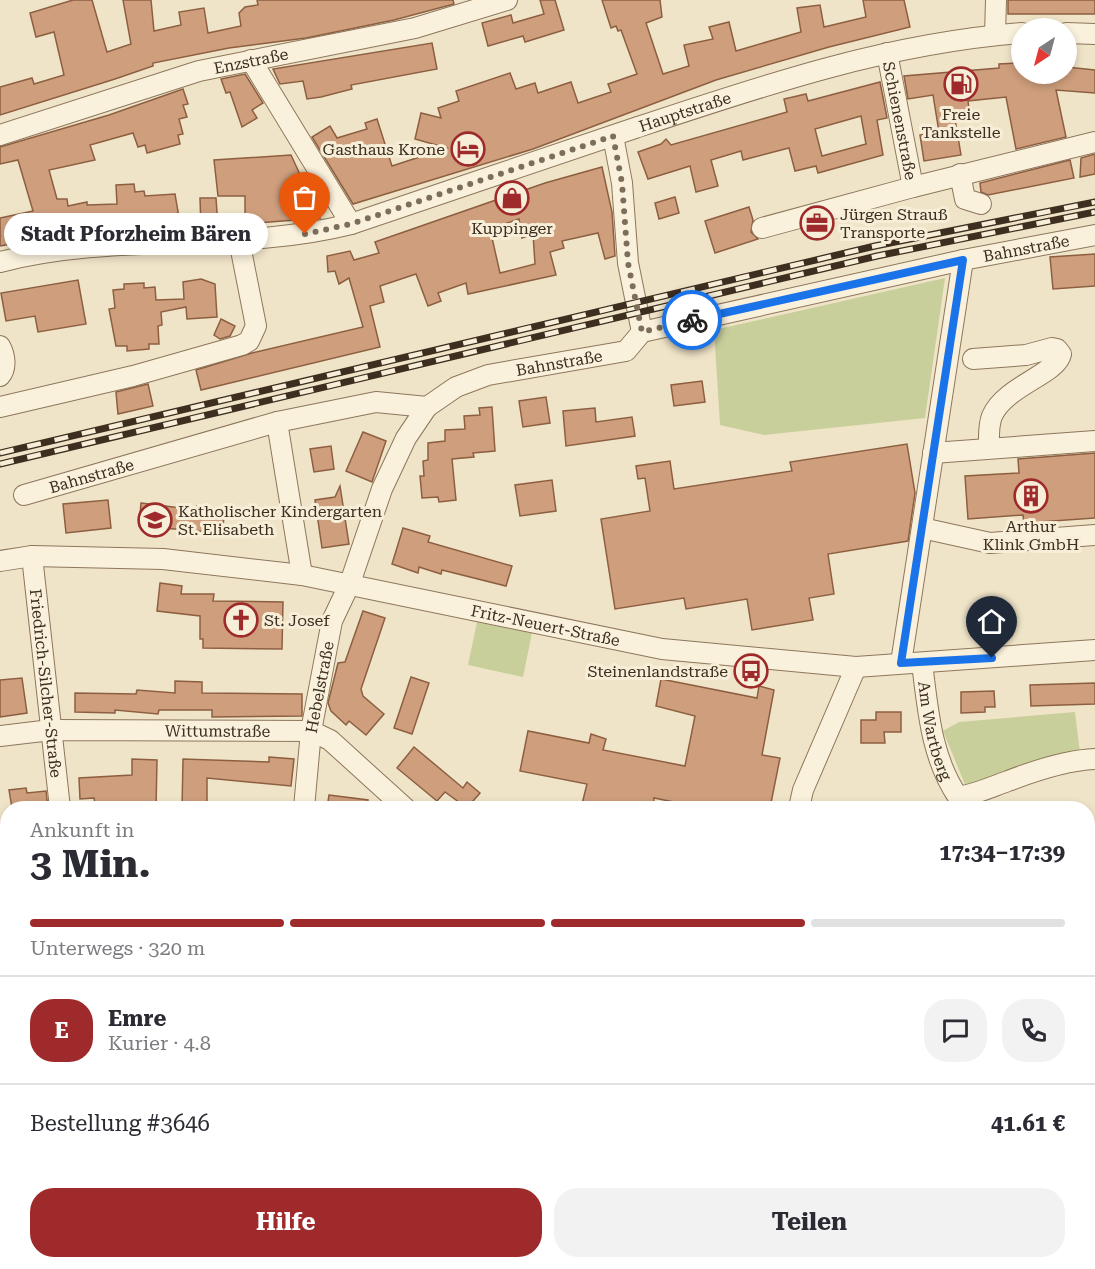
<!DOCTYPE html>
<html lang="de">
<meta charset="utf-8">
<style>
:root{--surface:#fff;--page:#f2f2f3;--text:#2b2b33;--muted:#7c7c81;--line:#e1e1e2;--accent:#9e2a2b}
body{margin:0;font-family:"Roboto Serif",serif;background:var(--page);color:var(--text);height:100vh;display:flex;flex-direction:column;font-size:22px;white-space:nowrap}
*{box-sizing:border-box;margin:0}
p{font-size:20px;color:var(--muted)}
.icon{flex:none;width:33px;height:33px;fill:none;stroke:currentColor;stroke-width:2;stroke-linecap:round;stroke-linejoin:round}
.map{position:relative;flex:1;overflow:hidden}
.side{position:absolute;left:0px;top:801px;width:1095px;height:468px;display:flex;flex-direction:column;background:var(--surface);border-radius:24px 24px 0 0;box-shadow:0 3px 9px #0003}
.side>*{flex:none}
.needle{width:39px;rotate:216deg}
.controls{position:absolute;left:1011px;top:18px;display:grid;gap:12px}
.controls a{display:grid;place-items:center;width:66px;height:66px;border-radius:50%;background:var(--surface);box-shadow:0 3px 9px #0003;font-size:30px}
.pin{position:absolute;display:grid;place-items:center;width:51px;height:51px;color:#fff;margin:-62px -26px;border-radius:50% 50% 50% 0;rotate:-45deg;box-shadow:0 0 6px #0007}
.pin .icon{rotate:45deg}
.courier{position:absolute;display:grid;place-items:center;width:60px;height:60px;margin:-30px;border:4px solid #1a73e8;border-radius:50%;background:#fff;color:#222;box-shadow:0 2px 8px #0007}
.bubble{position:absolute;height:42px;border-radius:21px;background:var(--surface);box-shadow:0 3px 9px #0003;font-size:20px;font-weight:700;line-height:42px;text-align:center}
.summary em{font-style:normal;font-weight:700}
.summary div{display:flex;flex-direction:column-reverse}
.summary{display:flex;align-items:center;justify-content:space-between;height:102px;padding:0 30px}
h1{font-size:39px;font-weight:700;line-height:45px}
.bar{display:grid;grid-template-columns:repeat(4,1fr);gap:9px 6px;align-content:center;height:72px;padding:0 30px}
.bar i{height:8px;border-radius:4px;background:var(--line)}
.bar .selected{background:var(--accent)}
.bar p{grid-column:span 4}
.line{display:flex;align-items:center;gap:15px;padding:0 30px;border-top:2px solid var(--line)}
.line div{flex:1}
.round{display:grid;place-items:center;flex:none;width:63px;height:63px;border-radius:24px;background:var(--page)}
.primary-button{display:flex;gap:12px;margin-top:auto;padding:12px 30px}
.primary-button a{flex:1;height:69px;border-radius:24px;background:var(--accent);color:#fff;font-size:24px;font-weight:700;line-height:69px;text-align:center}
.primary-button a+a{background:var(--page);color:var(--text)}
.map>svg:first-child{display:block}
.green{fill:#c9cf9b}
.building{fill:#cf9f7d;stroke:#8d5f41;stroke-width:1.5;fill-rule:evenodd}
.lines{fill:none;stroke-linecap:round;stroke-linejoin:round}
.minor-casing{stroke:#8d765c;stroke-width:22}
.minor{stroke:#faf1dc;stroke-width:20}
.rail-casing{stroke:#3d2e20;stroke-width:7}
.rail{stroke:#f7eed8;stroke-width:4.5;stroke-dasharray:14;stroke-linecap:butt}
.done{stroke:#7c6e5b;stroke-width:6;stroke-dasharray:0 10.8}
.route{stroke:#1a73e8;stroke-width:8}
.labels{text-anchor:middle;dominant-baseline:central;stroke-width:6;stroke-linejoin:round;paint-order:stroke}
.street-label{font-size:16px;fill:#3d2e20;stroke:#f7eed8}
.poi-label{font-size:16px;fill:#3d2e20;stroke:#f7eed8}
</style>
<div class="map">
<svg width="1095" height="1269" viewBox="0 0 1095 1269">
<rect width="100%" height="100%" fill="#f0e4c8"/>
<g class="green">
<polygon points="945,278 925,418 764,435 720,425 714,330"/>
<polygon points="477,622 532,633 523,677 468,665"/>
<polygon points="1075,712 1080,753 966,787 943,731 959,722"/>
<polygon points="1095,889 1095,1269 874,1269 868,1262 1088,1262 1088,893"/>
</g>
<g class="building">
<polygon points="73,0 92,0 107,52 131,44 123,0 151,0 154,31 181,25 179,12 204,8 208,33 241,26 239,13 245,7 258,5 257,0 453,0 454,4 394,20 306,38 229,48 153,63 153,66 115,79 0,115 0,87 32,78 34,84 64,75 54,32 36,37 30,13"/>
<polygon points="540,0 555,0 564,30 525,42 523,36 488,46 482,23 511,15 513,23 544,14"/>
<polygon points="602,0 660,0 662,17 646,23 663,74 689,66 684,45 713,39 709,27 729,22 736,51 801,32 797,8 820,5 824,27 866,17 863,0 904,0 910,27 829,47 716,80 533,149 353,204 312,137 330,126 337,138 367,129 365,123 377,119 392,166 447,148 415,139 421,113 441,118 438,108 459,101 456,91 510,73 516,89 535,83 538,93 571,82 578,103 611,92 608,84 637,74 621,30 618,31 616,26 611,28"/>
<rect x="1008" y="0" width="87" height="14"/>
<polygon points="432,43 437,69 351,85 352,89 321,97 307,99 303,81 280,84 273,69"/>
<polygon points="1018,63 1022,74 1066,74 1067,67 1095,70 1095,93 1056,90 1066,137 1016,149 1006,97 968,101 970,117 955,119 961,155 924,161 920,135 939,132 933,95 908,99 904,76 999,68 999,64"/>
<polygon points="245,74 263,103 252,110 257,118 242,127 230,92 226,93 221,79"/>
<path d="M880 82 887 118 877 120 883 155 818 173 816 166 795 171 789 148 743 160 741 151 711 160 718 186 696 192 690 166 648 179 638 152 661 144 666 139 671 145 787 112 784 99 806 94 808 101ZM861 116 866 144 822 156 815 129Z"/>
<polygon points="183,89 188,104 183,105 187,117 179,119 183,134 178,135 180,144 147,153 145,145 138,147 133,133 90,145 95,160 49,170 57,199 67,199 68,206 87,202 87,205 117,204 116,185 134,184 135,192 144,191 145,196 175,194 181,229 67,234 0,246 0,218 33,211 18,160 0,164 0,147 109,115"/>
<polygon points="1095,154 1095,174 1080,177 1081,158"/>
<polygon points="291,155 320,218 245,224 245,196 218,196 214,160"/>
<polygon points="1070,160 1074,178 988,195 981,192 980,183"/>
<path d="M602 167 612 212 615 256 605 259 598 233 562 241 564 248 550 252 556 275 468 294 466 283 438 293 441 301 428 306 416 274 380 286 384 302 370 306 380 347 201 390 196 370 252 353 363 327 349 278 339 284 335 271 328 272 327 256 350 251 354 260 379 253 375 242 545 183ZM519 219 522 238 533 234 535 264 500 273 490 229Z"/>
<polygon points="675,197 679,213 659,219 655,203"/>
<polygon points="200,198 216,198 218,227 201,228"/>
<polygon points="749,207 753,220 751,232 758,239 715,253 705,221"/>
<polygon points="1095,254 1095,286 1053,289 1050,257"/>
<polygon points="201,279 215,284 217,317 187,319 186,307 161,312 162,325 158,326 159,344 149,344 149,349 127,351 127,346 116,346 109,309 115,308 113,290 124,289 124,284 144,283 144,288 155,287 156,300 184,299 183,282"/>
<polygon points="78,280 86,324 38,332 35,316 6,321 1,293"/>
<polygon points="221,319 235,326 230,336 220,339 214,335"/>
<polygon points="702,381 705,402 674,406 671,385"/>
<polygon points="148,384 153,406 118,414 116,392"/>
<polygon points="546,397 550,423 523,427 519,401"/>
<polygon points="492,407 495,451 473,453 474,457 452,459 456,500 439,502 438,497 422,498 420,476 424,476 423,461 428,460 428,443 445,441 445,430 465,429 464,416 480,415 479,408"/>
<polygon points="595,408 596,422 632,417 635,436 566,446 563,411"/>
<polygon points="363,432 386,441 372,482 346,471"/>
<polygon points="907,444 915,493 908,541 828,554 834,594 809,598 813,620 752,630 747,599 686,609 684,598 615,609 601,519 650,511 645,478 638,479 636,466 670,461 674,489 792,471 790,462"/>
<polygon points="331,446 334,469 314,472 310,449"/>
<polygon points="1095,453 1095,518 1024,523 1023,515 968,519 965,476 1019,473 1018,459"/>
<polygon points="552,480 556,511 520,516 515,485"/>
<polygon points="340,486 349,544 322,548 315,500 335,497"/>
<polygon points="108,500 111,528 66,533 63,504"/>
<polygon points="141,503 197,510 197,506 225,510 222,533 139,526"/>
<polygon points="403,528 430,536 428,542 512,566 506,586 442,570 441,574 419,567 418,573 392,564"/>
<polygon points="160,583 182,586 181,594 214,594 213,601 283,602 282,649 203,648 203,639 200,639 200,616 157,611"/>
<polygon points="363,611 385,618 361,689 363,696 384,714 366,735 349,721 346,725 331,711 328,703 338,663 345,662"/>
<polygon points="411,677 429,683 412,734 394,728"/>
<polygon points="22,678 27,713 0,717 0,680"/>
<polygon points="661,679 757,698 759,686 774,690 762,755 780,758 770,808 703,808 654,798 653,808 581,808 587,784 520,771 528,731 589,743 591,734 606,739 603,750 685,766 695,716 656,706"/>
<polygon points="175,681 202,682 202,693 302,694 302,716 212,717 212,710 159,710 158,714 115,710 115,713 75,712 75,693 136,694 137,690 175,693"/>
<polygon points="1095,683 1095,704 1031,706 1030,685"/>
<polygon points="994,691 995,707 985,707 985,712 961,713 961,692"/>
<polygon points="876,712 901,712 901,732 884,732 885,743 861,743 861,720 876,720"/>
<polygon points="414,747 463,788 467,782 480,793 467,808 445,792 437,801 397,768"/>
<polygon points="269,757 294,759 291,786 207,778 207,808 182,808 183,759 269,762"/>
<polygon points="132,759 157,760 156,808 96,808 94,798 80,799 79,778 132,775"/>
<polygon points="26,788 27,793 46,791 48,808 12,808 9,790"/>
<polygon points="329,795 368,800 367,808 327,808"/>
</g>
<g class="lines">
<g class="minor-casing">
<g id="minor">
<polyline points="1066,33 1095,34"/>
<polyline points="995,35 996,0"/>
<path id="s1" d="M887 53 913 187 1095 142"/>
<polyline points="251,60 351,224"/>
<path id="s2" d="M0 135 199 71 415 28 507 0"/>
<polyline points="613,136 622,183 628,263 642,332"/>
<polyline points="960,174 965,199 981,204"/>
<polyline points="762,228 913,187"/>
<path id="s3" d="M0 262C116 232 236 253 351 224 446 192 540 160 635 128 761 86 888 43 1022 33"/>
<path d="M0 346C5 355 7 368 0 376"/>
<path d="M973 359 1026 355 1052 348 1057 349 1061 354C1057 374 1005 386 992 416 988 426 989 438 989 448"/>
<polyline points="0,407 133,376 242,345 249,341 256,326 239,240"/>
<polyline points="277,422 302,575"/>
<polyline points="933,453 1095,441"/>
<path id="s4" d="M24 495 277 422 376 402 427 407"/>
<polyline points="922,528 990,543 1095,535"/>
<path id="s5" d="M32 556 60 808"/>
<path id="s6" d="M0 561 32 556 163 559 302 575 662 649 856 667 1095 650"/>
<polyline points="901,663 963,260"/>
<path id="s7" d="M922 663C928 710 931 757 958 797 977 794 991 787 1008 781 1034 771 1067 760 1095 759"/>
<path id="s8" d="M0 736 51 730 311 731 330 740 405 808"/>
<path id="s9" d="M304 808 311 731 332 621 350 583 382 489 406 438 427 407 456 387 488 375 626 351 642 332 963 260 1095 235"/>
<polyline points="799,808 803,790 856,667"/>
<polyline points="0,916 8,915"/>
<polyline points="0,1115 8,1114"/>
<polyline points="0,1260 8,1260"/>
<polyline points="390,1262 404,1269"/>
<polyline points="546,1262 558,1269"/>
<polyline points="741,1262 750,1269"/>
</g>
</g>
<use href="#minor" class="minor"/>
<g class="rail-casing">
<g id="rail">
<polyline points="0,453 875,246 1095,202"/>
<polyline points="0,464 877,256 1095,212"/>
</g>
</g>
<use href="#rail" class="rail"/>
</g>
<g class="lines">
<polyline class="done" points="305,234 351,224 613,136 622,183 628,263 642,332 692,320"/>
<polyline class="route" points="692,320 963,260 901,663 992,658"/>
</g>
<defs>
<g id="fuel-ring" transform="scale(1.725)"><circle r="9.5" fill="#f7eed8" stroke="#9e2a2b" stroke-width="1.5"/><path d="M-5.5-6h7V0h2V4h1.3V-2.5L3-4.5l.8-.8L6-3V5H2.5V1h-1V6h-7ZM-4.2-4.7v3.2H.2V-4.7Z" fill="#9e2a2b"/></g>
<g id="hotel-ring" transform="scale(1.725)"><circle r="9.5" fill="#f7eed8" stroke="#9e2a2b" stroke-width="1.5"/><path d="M-6-4.5h1.5V1H6V5H4.5V3h-9V5H-6ZM-4 0a1.8 1.8 0 1 1 3.6 0ZM.5 0V-2.5h3Q6-2.5 6 0Z" fill="#9e2a2b"/></g>
<g id="shop-ring" transform="scale(1.725)"><circle r="9.5" fill="#f7eed8" stroke="#9e2a2b" stroke-width="1.5"/><path d="M-5-2.5h2.3a2.7 3.5 0 0 1 5.4 0H5L5.5 6h-11ZM-1.5-2.5h3a1.5 2.3 0 0 0-3 0Z" fill="#9e2a2b"/></g>
<g id="office-ring" transform="scale(1.725)"><circle r="9.5" fill="#f7eed8" stroke="#9e2a2b" stroke-width="1.5"/><path d="M-6-3h4V-5.5h4V-3h4V5H-6ZM-1-4.5V-3h2v-1.5ZM-6 0V1H6V0Z" fill="#9e2a2b"/></g>
<g id="building-ring" transform="scale(1.725)"><circle r="9.5" fill="#f7eed8" stroke="#9e2a2b" stroke-width="1.5"/><path d="M-4-6H4V6H1V3H-1V6H-4ZM-2.5-4.3h1.7v1.8h-1.7ZM.8-4.3h1.7v1.8H.8ZM-2.5-1h1.7V.8h-1.7ZM.8-1h1.7V.8H.8Z" fill="#9e2a2b"/></g>
<g id="school-ring" transform="scale(1.725)"><circle r="9.5" fill="#f7eed8" stroke="#9e2a2b" stroke-width="1.5"/><path d="M0-5L7-2L0 1L-7-2ZM-4 1L0 2.5L4 1V4Q0 6-4 4Z" fill="#9e2a2b"/></g>
<g id="church-ring" transform="scale(1.725)"><circle r="9.5" fill="#f7eed8" stroke="#9e2a2b" stroke-width="1.5"/><path d="M-1.2-6h2.4v3.5h3.3v2.4h-3.3V6h-2.4V-.1h-3.3v-2.4h3.3Z" fill="#9e2a2b"/></g>
<g id="bus-ring" transform="scale(1.725)"><circle r="9.5" fill="#f7eed8" stroke="#9e2a2b" stroke-width="1.5"/><path d="M-5-6H5V4H4V6H2V4H-2V6H-4V4H-5ZM-3.5-4V0h7V-4ZM-3.5 1.2v1.5H-2V1.2ZM2 1.2v1.5H3.5V1.2Z" fill="#9e2a2b"/></g>
</defs>
<g fill-rule="evenodd">
<use href="#fuel-ring" x="961" y="84"/>
<use href="#hotel-ring" x="468" y="149"/>
<use href="#shop-ring" x="512" y="198"/>
<use href="#office-ring" x="817" y="223"/>
<use href="#building-ring" x="1031" y="496"/>
<use href="#school-ring" x="155" y="520"/>
<use href="#church-ring" x="241" y="620"/>
<use href="#bus-ring" x="751" y="671"/>
</g>
<g class="labels">
<g class="street-label">
<text stroke="none"><textPath href="#s2" startOffset="262">Enzstraße</textPath></text>
<text stroke="none"><textPath href="#s3" startOffset="706">Hauptstraße</textPath></text>
<text stroke="none"><textPath href="#s1" startOffset="69">Schienenstraße</textPath></text>
<text stroke="none"><textPath href="#s9" startOffset="1052">Bahnstraße</textPath></text>
<text stroke="none"><textPath href="#s9" startOffset="566">Bahnstraße</textPath></text>
<text stroke="none"><textPath href="#s4" startOffset="70">Bahnstraße</textPath></text>
<text stroke="none"><textPath href="#s6" startOffset="552">Fritz-Neuert-Straße</textPath></text>
<text stroke="none"><textPath href="#s5" startOffset="128">Friedrich-Silcher-Straße</textPath></text>
<text stroke="none"><textPath href="#s9" startOffset="122">Hebelstraße</textPath></text>
<text stroke="none"><textPath href="#s7" startOffset="69">Am Wartberg</textPath></text>
<text stroke="none"><textPath href="#s8" startOffset="218">Wittumstraße</textPath></text>
</g>
<g class="poi-label">
<text x="961" y="114">Freie<tspan x="961" dy="18">Tankstelle</tspan></text>
<text x="445" y="149" text-anchor="end">Gasthaus Krone</text>
<text x="840" y="214" text-anchor="start">Jürgen Strauß<tspan x="840" dy="18">Transporte</tspan></text>
<text x="512" y="228">Kuppinger</text>
<text x="178" y="511" text-anchor="start">Katholischer Kindergarten<tspan x="178" dy="18">St. Elisabeth</tspan></text>
<text x="1031" y="526">Arthur<tspan x="1031" dy="18">Klink GmbH</tspan></text>
<text x="264" y="620" text-anchor="start">St. Josef</text>
<text x="728" y="671" text-anchor="end">Steinenlandstraße</text>
</g>
</g>
</svg>
<div class="controls">
<a><svg class="needle" viewBox="-14 -14 28 28"><path d="M0-13l5 13h-10z" fill="#e53935"/><path d="M0 13l5-13h-10z" fill="#7c7c81"/></svg></a>
</div>
<div class="pin" style="left:305px;top:234px;background:#ea580c"><svg class="icon" aria-label="bag" viewBox="0 0 24 24"><path d="M5 8h14l-1 12H6zM9 8a3 3 0 0 1 6 0"/></svg></div>
<div class="pin" style="left:992px;top:658px;background:#1f2937"><svg class="icon" aria-label="home" viewBox="0 0 24 24"><path d="M3 11l9-7 9 7M6 9v11h12V9"/></svg></div>
<div class="courier" style="left:692px;top:320px"><svg class="icon" aria-label="bike" viewBox="0 0 24 24"><circle cx="6" cy="16" r="4"/><circle cx="18" cy="16" r="4"/><path d="M6 16l4-8h5l3 8M10 8l3 8H6M13 5h3"/></svg></div>
<div class="bubble" style="left:4px;top:213px;width:264px">Stadt Pforzheim Bären</div>
<section class="side">
<div class="summary"><div><h1>3 Min.</h1><p>Ankunft in</p></div><em>17:34–17:39</em></div>
<div class="bar"><i class="selected"></i><i class="selected"></i><i class="selected"></i><i></i><p>Unterwegs · 320 m</p></div>
<div class="line" style="height:108px"><b class="round" style="background:var(--accent);color:#fff">E</b><div><b>Emre</b><p>Kurier · 4.8</p></div><a class="round"><svg class="icon" aria-label="chat" viewBox="0 0 24 24"><path d="M4 5h16v11H9l-5 4z"/></svg></a><a class="round"><svg class="icon" aria-label="phone" viewBox="0 0 24 24"><path d="M5 4h4l2 5-3 2q2 4 5 5l2-3 5 2v4C11 20 4 13 5 4z"/></svg></a></div>
<div class="line" style="height:78px"><div>Bestellung #3646</div><b>41.61 €</b></div>
<div class="primary-button"><a>Hilfe</a><a>Teilen</a></div>
</section>
</div>
